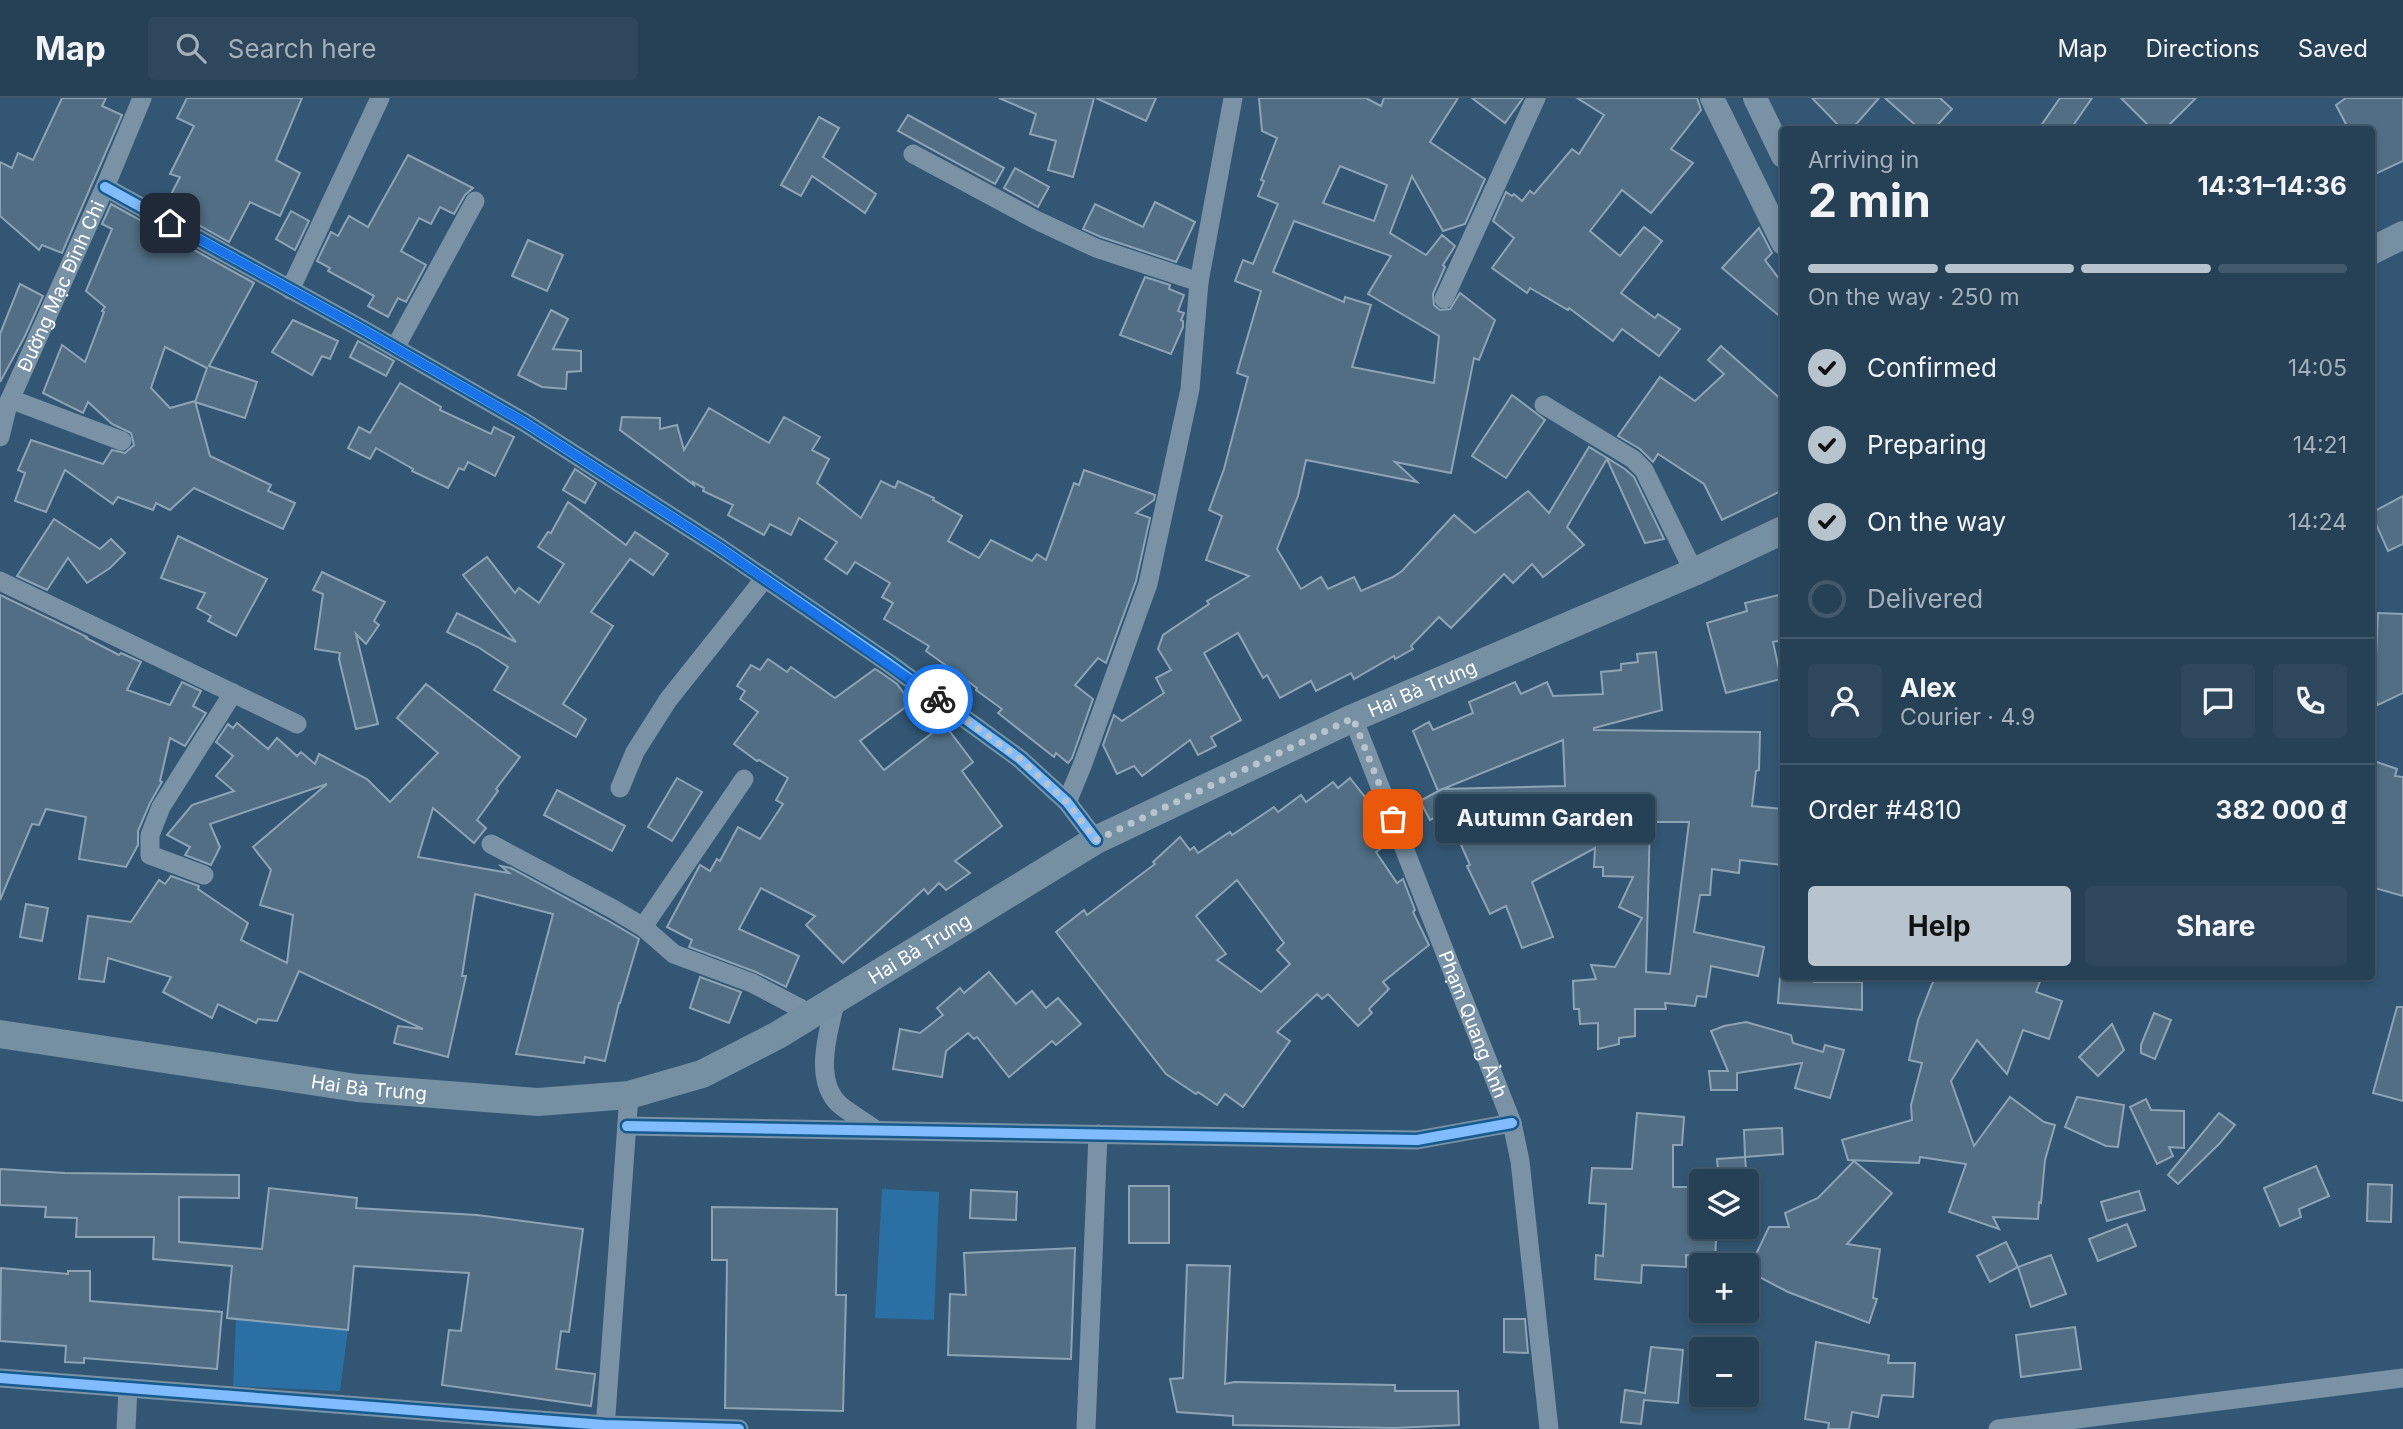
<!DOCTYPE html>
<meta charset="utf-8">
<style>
:root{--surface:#264056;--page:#2e475c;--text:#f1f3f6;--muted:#a4afb9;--line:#42596c;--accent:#b7c4ce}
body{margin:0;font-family:Inter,sans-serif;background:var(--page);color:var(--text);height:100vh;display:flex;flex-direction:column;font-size:26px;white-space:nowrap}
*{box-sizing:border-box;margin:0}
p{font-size:23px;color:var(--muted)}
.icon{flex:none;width:38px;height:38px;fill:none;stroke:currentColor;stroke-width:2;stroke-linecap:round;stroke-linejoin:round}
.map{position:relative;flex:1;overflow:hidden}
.side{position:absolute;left:1780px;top:28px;width:595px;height:854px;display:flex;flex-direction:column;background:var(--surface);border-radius:7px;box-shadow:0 4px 10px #0003,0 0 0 2px var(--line)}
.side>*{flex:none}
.buttons{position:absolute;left:1689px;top:1071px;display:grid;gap:14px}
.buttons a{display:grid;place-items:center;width:70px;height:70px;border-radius:7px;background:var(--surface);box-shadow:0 4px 10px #0003,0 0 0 2px var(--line);font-size:35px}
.pin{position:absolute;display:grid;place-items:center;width:60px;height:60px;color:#fff;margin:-30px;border-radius:14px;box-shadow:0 4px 10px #0006}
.courier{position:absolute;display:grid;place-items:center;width:70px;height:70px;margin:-35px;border:5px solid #1a73e8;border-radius:50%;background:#fff;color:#222;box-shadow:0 2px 9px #0007}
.bubble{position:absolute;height:49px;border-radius:7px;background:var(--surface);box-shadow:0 4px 10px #0003,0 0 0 2px var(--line);font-size:23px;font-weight:700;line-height:49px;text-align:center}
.summary em{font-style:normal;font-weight:700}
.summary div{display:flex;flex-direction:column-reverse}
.summary{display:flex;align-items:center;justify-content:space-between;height:119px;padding:0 28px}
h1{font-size:46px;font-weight:700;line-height:52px}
.bar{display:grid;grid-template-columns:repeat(4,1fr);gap:10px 7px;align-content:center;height:84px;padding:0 28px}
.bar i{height:9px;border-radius:5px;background:var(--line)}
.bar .selected{background:var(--accent)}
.bar p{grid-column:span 4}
.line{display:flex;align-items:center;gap:18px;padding:0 28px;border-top:2px solid var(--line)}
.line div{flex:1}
.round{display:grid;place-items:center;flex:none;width:74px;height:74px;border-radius:7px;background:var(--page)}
ol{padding:0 28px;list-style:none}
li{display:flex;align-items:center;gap:21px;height:77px}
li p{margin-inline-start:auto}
li .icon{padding:7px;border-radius:50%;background:var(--accent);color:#111;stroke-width:4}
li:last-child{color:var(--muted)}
li i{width:38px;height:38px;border:4px solid var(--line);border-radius:50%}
.cta{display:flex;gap:14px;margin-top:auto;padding:14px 28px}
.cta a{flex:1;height:80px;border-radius:7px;background:var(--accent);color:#111;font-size:28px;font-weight:700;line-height:80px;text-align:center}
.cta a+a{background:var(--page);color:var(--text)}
header{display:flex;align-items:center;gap:42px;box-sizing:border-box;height:98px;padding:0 35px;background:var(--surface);border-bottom:2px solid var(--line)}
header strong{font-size:33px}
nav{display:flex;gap:38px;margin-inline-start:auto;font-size:24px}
.search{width:490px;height:63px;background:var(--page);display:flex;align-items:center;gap:18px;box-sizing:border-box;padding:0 24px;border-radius:7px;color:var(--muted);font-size:26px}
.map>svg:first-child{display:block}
.green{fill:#2a70a5}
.building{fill:#516e84;stroke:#8ea4b5;stroke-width:2;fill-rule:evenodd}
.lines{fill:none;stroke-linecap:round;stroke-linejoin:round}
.minor{stroke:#7992a6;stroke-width:19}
.tertiary{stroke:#7992a6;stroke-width:24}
.secondary{stroke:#758fa3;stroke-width:28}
.cycleway-casing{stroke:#175a8e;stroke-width:15}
.cycleway{stroke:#80bcff;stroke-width:10}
.done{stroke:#b7c4ce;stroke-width:7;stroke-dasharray:0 12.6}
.route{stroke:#1a73e8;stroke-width:9}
.labels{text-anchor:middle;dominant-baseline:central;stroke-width:7;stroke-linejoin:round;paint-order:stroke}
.street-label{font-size:19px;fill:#fff;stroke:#175a8e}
</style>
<header>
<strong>Map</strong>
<div class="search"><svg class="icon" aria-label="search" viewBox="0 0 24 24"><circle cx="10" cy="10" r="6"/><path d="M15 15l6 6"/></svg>Search here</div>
<nav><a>Map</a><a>Directions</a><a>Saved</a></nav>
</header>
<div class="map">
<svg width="2403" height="1331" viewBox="0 0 2403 1331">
<rect width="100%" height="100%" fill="#325673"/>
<g class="green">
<polygon points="882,1091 939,1094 934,1222 875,1220"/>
<polygon points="236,1221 348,1232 340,1293 233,1288"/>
</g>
<g class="building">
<polygon points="62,0 106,0 102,8 122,17 62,155 42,147 39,152 0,118 0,64 12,70 18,55 33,62"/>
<polygon points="187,0 302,0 276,62 300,75 280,118 250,104 229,144 165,108 180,79 170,76 194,28 177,20"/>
<polygon points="999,0 1094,0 1073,79 1048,72 1056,43 1030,36 1036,16"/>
<polygon points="1096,0 1156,0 1146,23"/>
<path d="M1259 0H1366L1381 8 1384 0H1458L1430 44 1485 81 1465 126 1443 133 1412 78 1390 135 1426 157 1442 137 1455 148 1443 167 1445 169 1433 196 1434 207 1440 212 1450 211 1460 195 1495 222 1479 262 1474 260 1451 375 1395 364 1417 384 1306 362 1298 398 1277 451 1301 491 1321 479 1328 491 1354 479 1361 493 1393 479 1402 473 1454 417 1475 435 1528 393 1549 415 1589 349 1625 371 1634 379 1664 441 1645 445 1607 361 1567 429 1584 447 1543 479 1532 466 1513 485 1504 476 1451 530 1439 519 1411 548 1413 551 1395 561 1394 558 1354 581 1351 575 1316 593 1311 583 1280 600 1267 577 1263 580 1238 535 1204 555 1241 622 1211 639 1216 648 1198 657 1190 642 1142 678 1134 668 1117 676 1103 647 1114 617 1122 623 1164 595 1156 580 1171 572 1158 551 1163 537 1209 506 1207 503 1249 478 1206 462 1222 418 1209 412 1224 371 1248 279 1237 275 1261 193 1235 183 1243 162 1253 166 1278 106 1258 98 1264 83 1261 82 1277 40 1262 33ZM1340 68 1387 87 1374 123 1323 105ZM1294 123 1391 158 1368 196 1439 238 1434 285 1352 269 1371 207 1345 199 1344 204 1273 174Z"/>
<polygon points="1472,0 1523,0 1505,25"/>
<polygon points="1577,0 1697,0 1701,12 1671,51 1693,65 1651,115 1622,92 1590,133 1620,158 1644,129 1662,143 1621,195 1655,220 1658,216 1680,231 1659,258 1622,231 1613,243 1569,210 1568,212 1530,190 1527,195 1492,170 1514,140 1493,123 1506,94 1512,98 1514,96 1522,103 1530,93 1534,96 1572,51 1579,56 1604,17"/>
<polygon points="1812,0 1879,0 1851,32 1843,32"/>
<polygon points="1885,0 1940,0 1952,11 1933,32 1921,32"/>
<polygon points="2060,0 2092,0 2070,32 2038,32"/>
<polygon points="2121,0 2196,0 2164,32 2153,32"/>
<polygon points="2346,0 2403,0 2403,63 2371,78 2371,32 2349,32 2336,7"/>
<polygon points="908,17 1004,70 995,86 898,33"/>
<polygon points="819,19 839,30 823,59 876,96 865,115 812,78 801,98 781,87"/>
<polygon points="408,57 473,90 465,97 454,116 440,109 431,126 419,120 401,153 426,167 406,204 398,200 388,219 368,208 374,198 328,173 330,170 317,163 331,134 338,138 349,118 368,129"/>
<polygon points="1015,70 1049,89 1038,109 1004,90"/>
<polygon points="1155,104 1195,124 1176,164 1101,139 1083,131 1095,106 1143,129"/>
<polygon points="111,106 254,185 209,268 257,284 245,320 195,304 207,270 165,249 151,290 170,310 195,303 210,358 271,387 268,393 295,405 283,431 194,390 170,412 156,405 153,412 118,399 113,406 65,372 46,414 15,403 25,375 18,372 31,342 103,366 112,352 125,355 134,347 131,335 112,326 88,304 83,315 43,295 62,247 85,264 104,214 102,213 105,209 86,193 112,131 102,126"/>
<polygon points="291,113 309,123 295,152 276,141"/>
<polygon points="1759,130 1772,155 1765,162 1783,186 1783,221 1722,170"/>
<polygon points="528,142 563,157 547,193 512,178"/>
<polygon points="1145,179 1170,187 1169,191 1184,197 1178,213 1184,215 1181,222 1183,223 1183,229 1171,256 1120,237"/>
<polygon points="20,186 43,198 25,238 0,284 0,236"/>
<polygon points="551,212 568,221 553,251 581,253 581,273 567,274 566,291 542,289 518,277"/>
<polygon points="293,222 338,243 330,261 322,258 312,277 272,254"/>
<polygon points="358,243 394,263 386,278 350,259"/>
<polygon points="1721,248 1783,303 1783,392 1722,422 1704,386 1658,356 1653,364 1640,351 1618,338 1660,279 1695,303 1724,276 1708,262"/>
<polygon points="400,285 441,309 440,312 491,336 494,329 514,339 495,378 468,364 464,372 459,370 448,390 412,373 413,371 376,350 370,361 348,350 359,329 370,335"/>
<polygon points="1512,297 1545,322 1506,380 1472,358"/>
<polygon points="709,310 769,345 784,319 820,339 812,352 829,361 817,385 861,420 881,383 895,390 898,383 934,400 933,402 962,418 948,443 979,460 991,442 1032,463 1037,456 1046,462 1074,385 1079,387 1084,372 1155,397 1154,402 1136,415 1150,420 1136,483 1106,565 1098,560 1075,587 1093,601 1072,660 1068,665 1056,655 1054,659 998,615 1002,611 976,592 977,590 926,553 929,548 884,521 893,505 882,499 890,485 855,464 847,476 825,461 837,444 799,420 791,437 770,426 764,437 728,417 733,407 703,393 704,390 693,384 694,387 620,332 622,319 660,320 660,331 677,327 684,352"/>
<polygon points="575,371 596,385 585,405 563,392"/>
<polygon points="2403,398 2403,446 2388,453 2371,415"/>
<polygon points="568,404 626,447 635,434 668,456 653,477 630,461 591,514 613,528 563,606 586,621 576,639 494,592 508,569 478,549 447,534 457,515 516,544 463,477 487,459 515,495 519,490 539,505 564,466 538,449 548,434 551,435"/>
<polygon points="54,421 100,451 111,441 125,455 110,470 87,485 68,460 47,492 17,478"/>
<polygon points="178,438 267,481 236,538 208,523 211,518 197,510 205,495 161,480"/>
<polygon points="322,474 385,504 374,523 379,527 366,546 356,536 378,626 356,631 339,561 340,555 315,551 323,496 313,492"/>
<polygon points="1783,496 1783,542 1773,544 1781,581 1726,595 1707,525 1747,513 1745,505"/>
<polygon points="0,497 87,539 86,540 119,557 121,555 141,564 127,592 170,607 182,584 201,593 193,608 206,615 185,648 170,640 160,683 162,684 150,705 138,733 138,747 126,769 79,761 86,719 46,711 39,727 32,726 0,802"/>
<polygon points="2378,515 2403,516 2403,595 2378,607 2371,593 2371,561 2376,559"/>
<path d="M1656 554 1662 612 1594 630V632L1760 634 1759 672 1756 673 1752 708 1783 711V767L1740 762 1739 775 1712 771 1710 797H1700L1694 834 1764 849 1758 878 1711 868 1706 899 1697 898 1695 908 1665 905 1666 911H1635V938L1619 940V946L1598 951V925L1580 926 1579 911H1574L1573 883 1596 881 1591 867 1615 869 1642 820 1619 809 1633 779 1603 778V769H1594L1595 750 1532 784 1553 839 1522 850 1506 808 1490 816 1467 768 1470 767 1446 713 1430 722 1420 703 1442 691 1565 688 1563 642 1438 693 1413 633 1429 624 1433 632 1473 615 1469 604 1515 584 1521 596 1547 584 1553 598 1603 596 1601 574 1621 572V566L1638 564 1637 556ZM1650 724H1689L1670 876 1646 874Z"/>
<polygon points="768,561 787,574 791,569 835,600 875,571 883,576 897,586 911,605 860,643 884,672 944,626 973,664 962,673 1002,728 955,763 970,775 946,792 939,785 928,796 924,791 843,865 806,827 815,818 761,790 739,831 799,858 786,889 756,874 689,849 692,842 667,829 700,767 710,773 717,761 720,763 738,729 760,741 783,706 776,702 788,680 759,662 757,663 734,646 758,614 740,601 745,593 737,588 751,567 760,572"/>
<polygon points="426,586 520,659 496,691 498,693 477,722 486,730 474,745 433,710 418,759 509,775 501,768 511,770 607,822 639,841 620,905 619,905 605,963 585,959 584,965 516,956 553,816 475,796 462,878 466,878 448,959 394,945 398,928 423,931 299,873 277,923 258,921 256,925 218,906 212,920 163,894 171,879 108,860 104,884 79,881 88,818 131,824 159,782 165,786 171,778 199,788 198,791 248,825 241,842 287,865 293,817 260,807 271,772 253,749 327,686 210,726 220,749 211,767 185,757 190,749 167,737 192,707 234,693 216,678 233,658 216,644 228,626 233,630 237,625 268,651 277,640 297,658 301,654 315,666 319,656 367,681 390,704 438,655 397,620"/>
<polygon points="2371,662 2397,671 2395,678 2403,679 2403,798 2371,789"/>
<polygon points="677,680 702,694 672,743 648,729"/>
<path d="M1350 680 1376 713 1389 745 1376 754 1397 785 1403 781 1415 812 1413 814 1429 847 1383 884 1389 891 1369 911 1372 915 1358 928 1328 896 1322 901 1317 896 1277 934 1290 943 1243 1009 1225 996 1217 1007 1198 994 1196 996 1166 976 1056 834 1084 812 1087 817 1155 766 1153 764 1180 739 1190 752 1194 749 1198 755 1230 734 1232 737 1274 709 1278 714 1301 697 1306 704 1333 684 1338 690ZM1237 782 1284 845 1277 852 1290 866 1261 894 1217 862 1226 856 1196 818Z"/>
<polygon points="557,692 625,728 612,753 544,717"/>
<polygon points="26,806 48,810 42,843 20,839"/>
<polygon points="989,874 1016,906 1032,893 1046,910 1058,900 1081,926 1056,947 1052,943 1009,979 977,939 974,941 968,935 946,953 942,979 893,971 900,931 920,935 943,917 937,910 960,890 964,895"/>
<polygon points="1780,878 1814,878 1814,884 1862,884 1862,912 1778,905"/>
<polygon points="1937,878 2042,878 2036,894 2062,903 2049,941 2023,932 2007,976 1977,942 1951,983 1974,1048 2010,999 2044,1024 2055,1027 2045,1062 2041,1105 2039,1104 2038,1121 1993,1119 1999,1131 1949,1114 1966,1066 1920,1059 1919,1065 1848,1062 1842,1042 1912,1022 1911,1007 1922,965 1909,962 1918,922 1932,886"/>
<polygon points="700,879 741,894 729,925 690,910"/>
<polygon points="2397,909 2403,909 2403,1003 2373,995"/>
<polygon points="2154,915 2171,922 2155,961 2141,955 2141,947"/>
<polygon points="1746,924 1791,937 1793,945 1823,954 1825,947 1844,952 1830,1000 1795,990 1802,965 1737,975 1737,992 1711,992 1709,973 1728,973 1711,933 1724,928"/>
<polygon points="2112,926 2124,952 2098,978 2079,959"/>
<polygon points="2077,999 2124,1007 2118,1049 2106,1048 2065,1029"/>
<polygon points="2146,1001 2151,1012 2184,1013 2184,1050 2169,1049 2173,1058 2157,1066 2130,1009"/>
<polygon points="1637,1015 1684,1019 1682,1047 1673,1047 1673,1089 1701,1089 1701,1129 1717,1129 1715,1159 1686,1157 1686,1169 1642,1167 1641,1185 1595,1181 1596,1157 1603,1158 1606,1106 1589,1105 1592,1070 1632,1071"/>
<polygon points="2219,1015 2235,1027 2220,1045 2178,1086 2168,1077"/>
<polygon points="1782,1030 1783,1056 1745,1059 1744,1032"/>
<polygon points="1745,1059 1747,1083 1719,1083 1717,1061"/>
<polygon points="1854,1063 1892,1095 1847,1146 1880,1151 1873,1200 1877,1201 1869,1225 1788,1194 1748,1173 1769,1129 1789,1129 1785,1115 1818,1100"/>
<polygon points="2316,1068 2329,1098 2299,1111 2301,1119 2280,1128 2264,1090"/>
<polygon points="0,1071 65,1075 239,1077 239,1100 179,1099 179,1144 262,1151 269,1090 357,1100 356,1110 477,1117 583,1131 569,1234 561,1233 556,1271 595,1276 591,1308 442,1287 449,1232 461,1233 469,1175 354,1168 348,1232 227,1220 232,1168 153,1161 154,1139 76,1139 77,1120 45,1119 46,1109 0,1107"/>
<polygon points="2368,1086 2392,1087 2391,1124 2367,1123"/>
<rect x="1129" y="1088" width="40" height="57"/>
<polygon points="971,1092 1017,1094 1016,1122 970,1120"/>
<polygon points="2139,1093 2145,1112 2107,1123 2101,1104"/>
<polygon points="712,1109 837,1111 836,1197 846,1197 843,1313 725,1310 727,1162 712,1162"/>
<polygon points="2127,1126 2136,1148 2098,1163 2089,1141"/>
<polygon points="2006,1144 2018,1169 1990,1184 1977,1158"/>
<polygon points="1075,1150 1071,1261 948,1257 950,1196 966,1197 964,1155"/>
<polygon points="2051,1157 2066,1196 2031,1209 2018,1169"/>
<polygon points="1187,1167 1230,1168 1225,1286 1234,1284 1395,1287 1395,1293 1458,1293 1459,1327 1394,1330 1233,1327 1233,1318 1177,1314 1170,1281 1183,1280"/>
<polygon points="1,1170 68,1176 68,1173 90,1173 90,1203 222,1214 217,1271 84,1260 84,1265 65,1264 66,1248 0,1243"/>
<polygon points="1504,1221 1525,1221 1528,1255 1504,1254"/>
<polygon points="2075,1229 2081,1271 2021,1279 2016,1237"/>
<polygon points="1816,1244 1889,1257 1888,1265 1915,1265 1913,1299 1882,1297 1878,1319 1852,1314 1849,1331 1828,1331 1829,1325 1805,1321"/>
<polygon points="1651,1249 1683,1252 1678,1305 1644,1302 1641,1326 1621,1324 1625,1292 1645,1295"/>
</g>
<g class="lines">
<g class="minor">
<polyline points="913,56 1036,122 1096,150 1199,184"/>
<polyline points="105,89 364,232 524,324 719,449 890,566 1020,661 1067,704 1096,742"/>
<polyline points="290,192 380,0"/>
<polyline points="1444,201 1536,0"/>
<polyline points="395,250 475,103"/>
<polyline points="10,301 122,343"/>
<polyline points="1544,307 1633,361 1644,372 1694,474"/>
<path id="s1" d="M0 339 8 306 105 89 142 0"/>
<polyline points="0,483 297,626"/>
<path id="s2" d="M1353 620 1512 1025 1520 1063 1549 1331"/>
<polyline points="620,690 635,654 668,602 765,480"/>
<polyline points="1067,704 1082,668 1148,486 1190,291 1199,184 1233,0"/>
<polyline points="491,746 613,811 643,829 674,856 752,885 811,916"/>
<polyline points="204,777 150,757 150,737 161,709 233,595"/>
<polyline points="643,829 744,681"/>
<path d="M836 901C829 932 812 982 840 1007 851 1016 865 1024 876 1032"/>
<polyline points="627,1028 1417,1042 1512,1025"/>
<polyline points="0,1280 605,1327 739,1331"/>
<polyline points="126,1331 128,1290"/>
<polyline points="605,1331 629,997"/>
<polyline points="1086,1331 1098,1036"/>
<polyline points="1998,1331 2403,1280"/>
</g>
<g class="tertiary">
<polyline points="1712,0 1783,145"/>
<polyline points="1755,0 1783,58"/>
</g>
<g class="secondary">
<polyline points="2371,153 2403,137"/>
<path id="s3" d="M0 936 357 990 538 1004 629 997 702 976 778 937 1096 742 1353 620 1694 474 1783 432"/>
</g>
<g class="cycleway-casing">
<g id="cycleway">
<polyline points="105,89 364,232 524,324 719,449 890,566 1020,661 1067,704 1096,742"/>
<polyline points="627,1028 1417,1042 1512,1025"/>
<polyline points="0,1280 605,1327 739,1331"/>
</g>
</g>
<use href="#cycleway" class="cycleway"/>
</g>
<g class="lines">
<polyline class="done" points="938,601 1020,661 1067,704 1096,742 1353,620 1393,721"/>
<polyline class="route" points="170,125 364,232 524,324 719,449 938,601"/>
</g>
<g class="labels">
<g class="street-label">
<text stroke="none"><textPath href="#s1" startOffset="163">Đường Mạc Đĩnh Chi</textPath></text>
<text stroke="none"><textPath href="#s3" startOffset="1528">Hai Bà Trưng</textPath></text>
<text stroke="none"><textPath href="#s3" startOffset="961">Hai Bà Trưng</textPath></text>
<text stroke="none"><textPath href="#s2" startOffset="329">Phạm Quang Ảnh</textPath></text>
<text stroke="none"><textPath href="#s3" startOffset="373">Hai Bà Trưng</textPath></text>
</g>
</g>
</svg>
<div class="buttons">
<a><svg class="icon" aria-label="layers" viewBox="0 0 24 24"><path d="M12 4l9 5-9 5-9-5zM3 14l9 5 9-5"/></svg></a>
<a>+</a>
<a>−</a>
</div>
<div class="pin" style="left:1393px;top:721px;background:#ea580c"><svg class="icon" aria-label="bag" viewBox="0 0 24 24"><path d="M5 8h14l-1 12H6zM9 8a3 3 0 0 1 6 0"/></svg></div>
<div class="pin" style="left:170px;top:125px;background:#1f2937"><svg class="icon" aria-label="home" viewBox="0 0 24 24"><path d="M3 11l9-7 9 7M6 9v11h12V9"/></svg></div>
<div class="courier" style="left:938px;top:601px"><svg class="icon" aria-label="bike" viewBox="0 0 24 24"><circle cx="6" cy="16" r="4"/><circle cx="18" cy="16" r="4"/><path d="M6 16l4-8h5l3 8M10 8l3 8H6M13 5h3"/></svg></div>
<div class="bubble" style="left:1435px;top:696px;width:220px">Autumn Garden</div>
<section class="side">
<div class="summary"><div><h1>2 min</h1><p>Arriving in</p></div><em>14:31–14:36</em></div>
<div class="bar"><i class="selected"></i><i class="selected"></i><i class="selected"></i><i></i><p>On the way · 250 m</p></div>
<ol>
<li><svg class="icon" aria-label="check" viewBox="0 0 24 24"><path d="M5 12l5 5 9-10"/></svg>Confirmed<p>14:05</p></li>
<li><svg class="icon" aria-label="check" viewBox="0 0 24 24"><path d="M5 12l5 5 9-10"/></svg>Preparing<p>14:21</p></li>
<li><svg class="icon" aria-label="check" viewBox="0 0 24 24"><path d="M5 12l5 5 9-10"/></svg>On the way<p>14:24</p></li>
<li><i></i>Delivered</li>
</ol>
<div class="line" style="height:126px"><a class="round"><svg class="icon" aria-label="person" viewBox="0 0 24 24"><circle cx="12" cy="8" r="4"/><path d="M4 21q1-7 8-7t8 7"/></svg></a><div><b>Alex</b><p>Courier · 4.9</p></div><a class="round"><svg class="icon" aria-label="chat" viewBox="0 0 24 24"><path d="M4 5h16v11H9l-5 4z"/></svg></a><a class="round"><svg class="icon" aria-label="phone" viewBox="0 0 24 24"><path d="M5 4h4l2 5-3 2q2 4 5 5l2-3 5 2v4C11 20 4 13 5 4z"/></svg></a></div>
<div class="line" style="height:91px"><div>Order #4810</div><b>382 000 ₫</b></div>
<div class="cta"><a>Help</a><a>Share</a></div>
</section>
</div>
